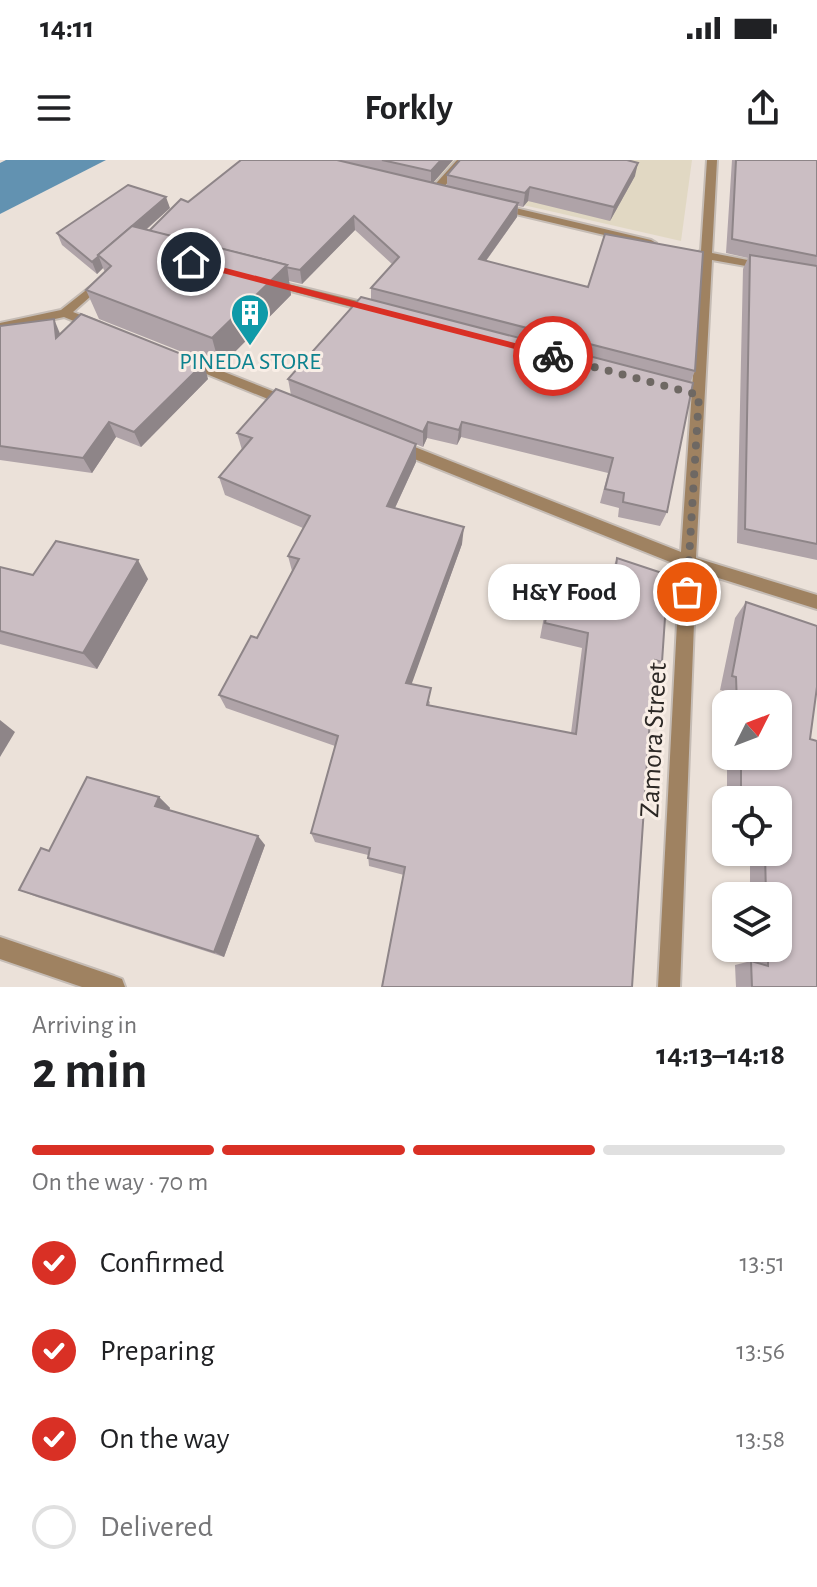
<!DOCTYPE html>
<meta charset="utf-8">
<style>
:root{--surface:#fff;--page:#f2f2f2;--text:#202124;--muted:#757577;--line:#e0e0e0;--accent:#d93025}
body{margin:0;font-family:"Alegreya Sans",sans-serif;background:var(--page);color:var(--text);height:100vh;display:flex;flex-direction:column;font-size:30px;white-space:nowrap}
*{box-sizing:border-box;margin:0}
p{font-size:26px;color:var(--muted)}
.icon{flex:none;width:44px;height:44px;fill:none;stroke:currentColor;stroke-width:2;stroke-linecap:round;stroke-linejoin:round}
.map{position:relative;height:827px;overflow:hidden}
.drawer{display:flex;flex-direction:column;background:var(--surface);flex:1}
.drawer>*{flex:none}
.needle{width:52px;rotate:48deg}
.buttons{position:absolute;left:712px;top:530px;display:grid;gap:16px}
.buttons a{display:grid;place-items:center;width:80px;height:80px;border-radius:16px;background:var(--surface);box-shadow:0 2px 6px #0004;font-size:40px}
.pin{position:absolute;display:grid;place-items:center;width:68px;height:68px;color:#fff;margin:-34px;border:4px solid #fff;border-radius:50%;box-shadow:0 2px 8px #0007}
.courier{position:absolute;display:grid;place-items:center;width:80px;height:80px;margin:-40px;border:6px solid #d93025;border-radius:50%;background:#fff;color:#222;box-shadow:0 2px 10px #0007}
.bubble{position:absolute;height:56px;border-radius:24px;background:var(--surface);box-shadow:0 2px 6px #0004;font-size:26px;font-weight:700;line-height:56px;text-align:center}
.summary em{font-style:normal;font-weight:700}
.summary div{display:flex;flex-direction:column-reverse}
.summary{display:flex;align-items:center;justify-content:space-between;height:136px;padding:0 32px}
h1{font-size:52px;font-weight:700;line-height:60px}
.bar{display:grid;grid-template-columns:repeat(4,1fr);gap:12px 8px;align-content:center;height:96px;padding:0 32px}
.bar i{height:10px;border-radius:6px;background:var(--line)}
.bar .selected{background:var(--accent)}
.bar p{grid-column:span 4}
ol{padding:0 32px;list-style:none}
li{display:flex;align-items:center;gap:24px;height:88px}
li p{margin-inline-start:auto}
li .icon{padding:8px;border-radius:50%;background:var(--accent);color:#fff;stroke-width:4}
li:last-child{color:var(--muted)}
li i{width:44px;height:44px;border:4px solid var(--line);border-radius:50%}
.status{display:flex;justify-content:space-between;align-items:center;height:56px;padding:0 40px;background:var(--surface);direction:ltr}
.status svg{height:22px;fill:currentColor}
header{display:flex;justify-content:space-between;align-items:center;height:104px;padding:0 32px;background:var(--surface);font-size:36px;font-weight:700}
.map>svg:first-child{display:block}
.commercial{fill:#e1d8c3}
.water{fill:#6292b1}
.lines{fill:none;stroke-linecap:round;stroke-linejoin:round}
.service-casing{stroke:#c5bcb5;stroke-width:4}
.minor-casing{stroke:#c5bcb5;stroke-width:4}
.service{fill:#9f8261;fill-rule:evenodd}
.minor{fill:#9f8261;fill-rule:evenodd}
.wall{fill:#afa3a8}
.shaded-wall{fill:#8e8588}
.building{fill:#cbbec3;stroke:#8e8588;stroke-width:2}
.route{fill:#d93025}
.done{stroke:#6e6863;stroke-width:8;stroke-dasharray:0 14.4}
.labels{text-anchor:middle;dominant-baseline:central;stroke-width:6;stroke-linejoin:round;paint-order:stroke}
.far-culture-label{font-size:24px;fill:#0d838f;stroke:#f9eee6}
.street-label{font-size:28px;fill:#2b2724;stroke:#f9eee6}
</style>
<div class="status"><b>14:11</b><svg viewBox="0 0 49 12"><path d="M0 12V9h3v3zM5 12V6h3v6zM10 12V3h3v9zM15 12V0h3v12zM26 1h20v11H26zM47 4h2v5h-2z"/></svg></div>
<header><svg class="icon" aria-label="menu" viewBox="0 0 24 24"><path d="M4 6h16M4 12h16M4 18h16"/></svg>Forkly<svg class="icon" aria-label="share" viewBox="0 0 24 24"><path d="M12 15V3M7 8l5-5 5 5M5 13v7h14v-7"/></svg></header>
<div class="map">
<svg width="817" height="827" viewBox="0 0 817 827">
<rect width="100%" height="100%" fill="#ebe1d9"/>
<polygon class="commercial" points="447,0 692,0 681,81 427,23"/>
<polygon class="water" points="6,0 106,0 0,54 0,3"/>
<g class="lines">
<g class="service-casing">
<polygon id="service" points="457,0 467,0 438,34 430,34 430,30"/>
</g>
<g class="minor-casing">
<g id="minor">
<polygon points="707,0 717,0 712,93 768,104 774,107 768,110 712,100 696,398 817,435 817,449 696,411 680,827 658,827 680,406 392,290 390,286 397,281 402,282 681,392 701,98 691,94 701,91"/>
<polygon points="498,44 651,80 656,83 651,86 494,49 494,45"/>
<polygon points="104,116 108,117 108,121 73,152 101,163 101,169 93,169 64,157 0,171 0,163 61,150"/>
<polygon points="272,120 378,146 380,149 374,153 268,125 266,123"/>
<polygon points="186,197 295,240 297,243 290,248 285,246 182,204 182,198"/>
<polygon points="0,777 114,816 122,819 125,827 82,827 0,799"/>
</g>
</g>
<use href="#service" class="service"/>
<use href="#minor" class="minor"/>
</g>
<g class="wall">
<polygon points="241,0 453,0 433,23 447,26 447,15 635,16 610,61 528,41 523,47 518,46 517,57 486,101 695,211 690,223 667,352 660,366 618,357 619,348 600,343 608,313 461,277 457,285 427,278 423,287 315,244 416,302 395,348 462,384 411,524 430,542 429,546 571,573 582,488 540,478 548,435 553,418 608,429 610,415 617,398 660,442 662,502 654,515 404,715 369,706 368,695 315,682 311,673 335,586 226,548 219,535 257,478 292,411 288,396 303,368 225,335 219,317 242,290 237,273 291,235 288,219 371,140 371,128 392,104 355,70 302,124 289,121 291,135 220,207 99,159 86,130 105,112 103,108 97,114 62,85 57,73 170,48 146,70 149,71 188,42"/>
<polygon points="732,0 817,0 817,400 737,383 743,109 748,98 726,93"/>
<polygon points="0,166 61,174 208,219 141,287 116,277 92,313 0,300"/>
<polygon points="0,407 33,415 148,419 97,509 0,484"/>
<polygon points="746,442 810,579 817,827 736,827 735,805 751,801 751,788 778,788 778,736 750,736 750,692 778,692 778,640 727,640 727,596 778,596 778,544 726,544 726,560 724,560 724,531 720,530 735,458"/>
<polygon points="159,637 170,648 169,650 265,685 224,797 37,737 19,730 49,691"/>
</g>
<g class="shaded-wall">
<polygon points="441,0 453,0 431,25 431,11"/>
<polygon points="638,3 635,16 610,61 614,47"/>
<polygon points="530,27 528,41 523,47 525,33"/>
<polygon points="166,37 170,48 108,103 99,96"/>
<polygon points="518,43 517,57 477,113 479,99"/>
<polygon points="354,56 355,70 302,124 300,110"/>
<polygon points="99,97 103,108 97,114 92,102"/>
<polygon points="287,105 291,135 220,207 212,178"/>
<polygon points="54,159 61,176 56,178"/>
<polygon points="204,203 208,219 141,287 134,272"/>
<polygon points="109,262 116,277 92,313 83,298"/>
<polygon points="428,262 427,278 423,287 423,272"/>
<polygon points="462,262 461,277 457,285 459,270"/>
<polygon points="416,284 416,302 388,363 387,346"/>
<polygon points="464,367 462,384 407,537 406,523"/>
<polygon points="138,400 148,419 97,509 83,493"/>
<polygon points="0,560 15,572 0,597"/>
<polygon points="159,637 170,648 166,657 155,646"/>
<polygon points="258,676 265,685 224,797 214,792"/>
</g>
<g class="building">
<polygon points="241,0 337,0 518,43 479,99 588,127 605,74 703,92 695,211 371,128 399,97 354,56 300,110 285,107 287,105 149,71 181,39 188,42"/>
<polygon points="382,0 441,0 431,11"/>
<polygon points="460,0 627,0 638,3 614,47 530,27 525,33 447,15"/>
<polygon points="736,0 817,0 817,96 732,79"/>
<polygon points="128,25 166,37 98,95 99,96 92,102 57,73"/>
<polygon points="132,66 287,105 212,178 86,130 111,106 98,95"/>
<polygon points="750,95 817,106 817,384 745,369"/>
<polygon points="361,137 693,223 667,352 623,342 624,333 605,329 613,298 462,262 459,270 428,262 423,272 288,219"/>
<polygon points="81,154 204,203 134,272 109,262 83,298 0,286 0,166 54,159 56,178"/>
<polygon points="276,229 416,284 387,346 464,367 406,523 431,528 427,545 576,574 588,473 545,463 553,418 613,430 617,398 662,413 660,442 666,443 662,502 655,500 649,573 632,827 382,827 405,707 368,698 370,688 311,673 338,576 219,535 251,476 257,478 299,399 288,396 310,356 219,317 252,278 237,273"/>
<polygon points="56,381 138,400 83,493 0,471 0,407 33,415"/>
<polygon points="746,442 817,466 817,527 810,579 817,581 817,827 752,827 751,801 768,806 768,788 778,788 778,736 766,736 765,692 778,692 778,640 741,640 741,596 778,596 778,544 737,544 736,517 732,516"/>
<polygon points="87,617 159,637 155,646 258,676 214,792 19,730 41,688 49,691"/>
</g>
<polygon class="route" points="191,99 553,193 558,196 553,199 188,104"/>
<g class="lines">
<polyline class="done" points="553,196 699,235 687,432"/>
</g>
<defs>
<g id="building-pin" transform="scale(2)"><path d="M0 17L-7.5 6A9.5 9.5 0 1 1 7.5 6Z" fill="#0f9aa8" stroke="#f9eee6"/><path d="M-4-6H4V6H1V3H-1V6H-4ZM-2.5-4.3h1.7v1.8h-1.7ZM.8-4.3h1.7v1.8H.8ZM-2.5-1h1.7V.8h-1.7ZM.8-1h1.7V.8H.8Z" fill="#fff"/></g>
</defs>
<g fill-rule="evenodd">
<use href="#building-pin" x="250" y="153"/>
</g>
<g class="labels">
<g class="far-culture-label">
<text x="250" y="202">PINEDA STORE</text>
</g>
<g class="street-label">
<text transform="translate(654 580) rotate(-87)">Zamora Street</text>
</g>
</g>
</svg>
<div class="buttons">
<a><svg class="needle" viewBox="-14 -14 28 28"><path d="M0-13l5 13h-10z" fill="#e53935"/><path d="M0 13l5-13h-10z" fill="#757577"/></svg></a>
<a><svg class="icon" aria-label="locate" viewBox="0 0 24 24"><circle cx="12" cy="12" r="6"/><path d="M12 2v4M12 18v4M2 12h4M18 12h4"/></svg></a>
<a><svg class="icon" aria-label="layers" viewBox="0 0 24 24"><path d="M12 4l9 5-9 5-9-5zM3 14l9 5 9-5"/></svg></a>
</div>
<div class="pin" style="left:687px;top:432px;background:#ea580c"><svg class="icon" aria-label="bag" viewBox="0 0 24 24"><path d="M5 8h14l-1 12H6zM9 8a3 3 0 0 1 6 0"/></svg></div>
<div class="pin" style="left:191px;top:102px;background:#1f2937"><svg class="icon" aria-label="home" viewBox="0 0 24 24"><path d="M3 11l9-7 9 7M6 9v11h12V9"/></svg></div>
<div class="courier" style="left:553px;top:196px"><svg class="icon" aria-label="bike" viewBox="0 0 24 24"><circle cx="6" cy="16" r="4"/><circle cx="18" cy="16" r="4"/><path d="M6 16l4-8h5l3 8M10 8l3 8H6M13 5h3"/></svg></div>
<div class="bubble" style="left:488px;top:404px;width:152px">H&amp;Y Food</div>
</div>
<section class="drawer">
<div class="summary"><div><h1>2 min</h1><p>Arriving in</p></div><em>14:13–14:18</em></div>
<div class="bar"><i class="selected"></i><i class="selected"></i><i class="selected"></i><i></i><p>On the way · 70 m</p></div>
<ol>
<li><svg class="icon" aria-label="check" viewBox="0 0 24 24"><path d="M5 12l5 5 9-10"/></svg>Confirmed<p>13:51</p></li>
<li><svg class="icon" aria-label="check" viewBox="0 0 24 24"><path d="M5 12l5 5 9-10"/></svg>Preparing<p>13:56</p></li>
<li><svg class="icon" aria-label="check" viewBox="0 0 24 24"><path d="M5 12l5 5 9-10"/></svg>On the way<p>13:58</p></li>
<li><i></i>Delivered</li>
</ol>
</section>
